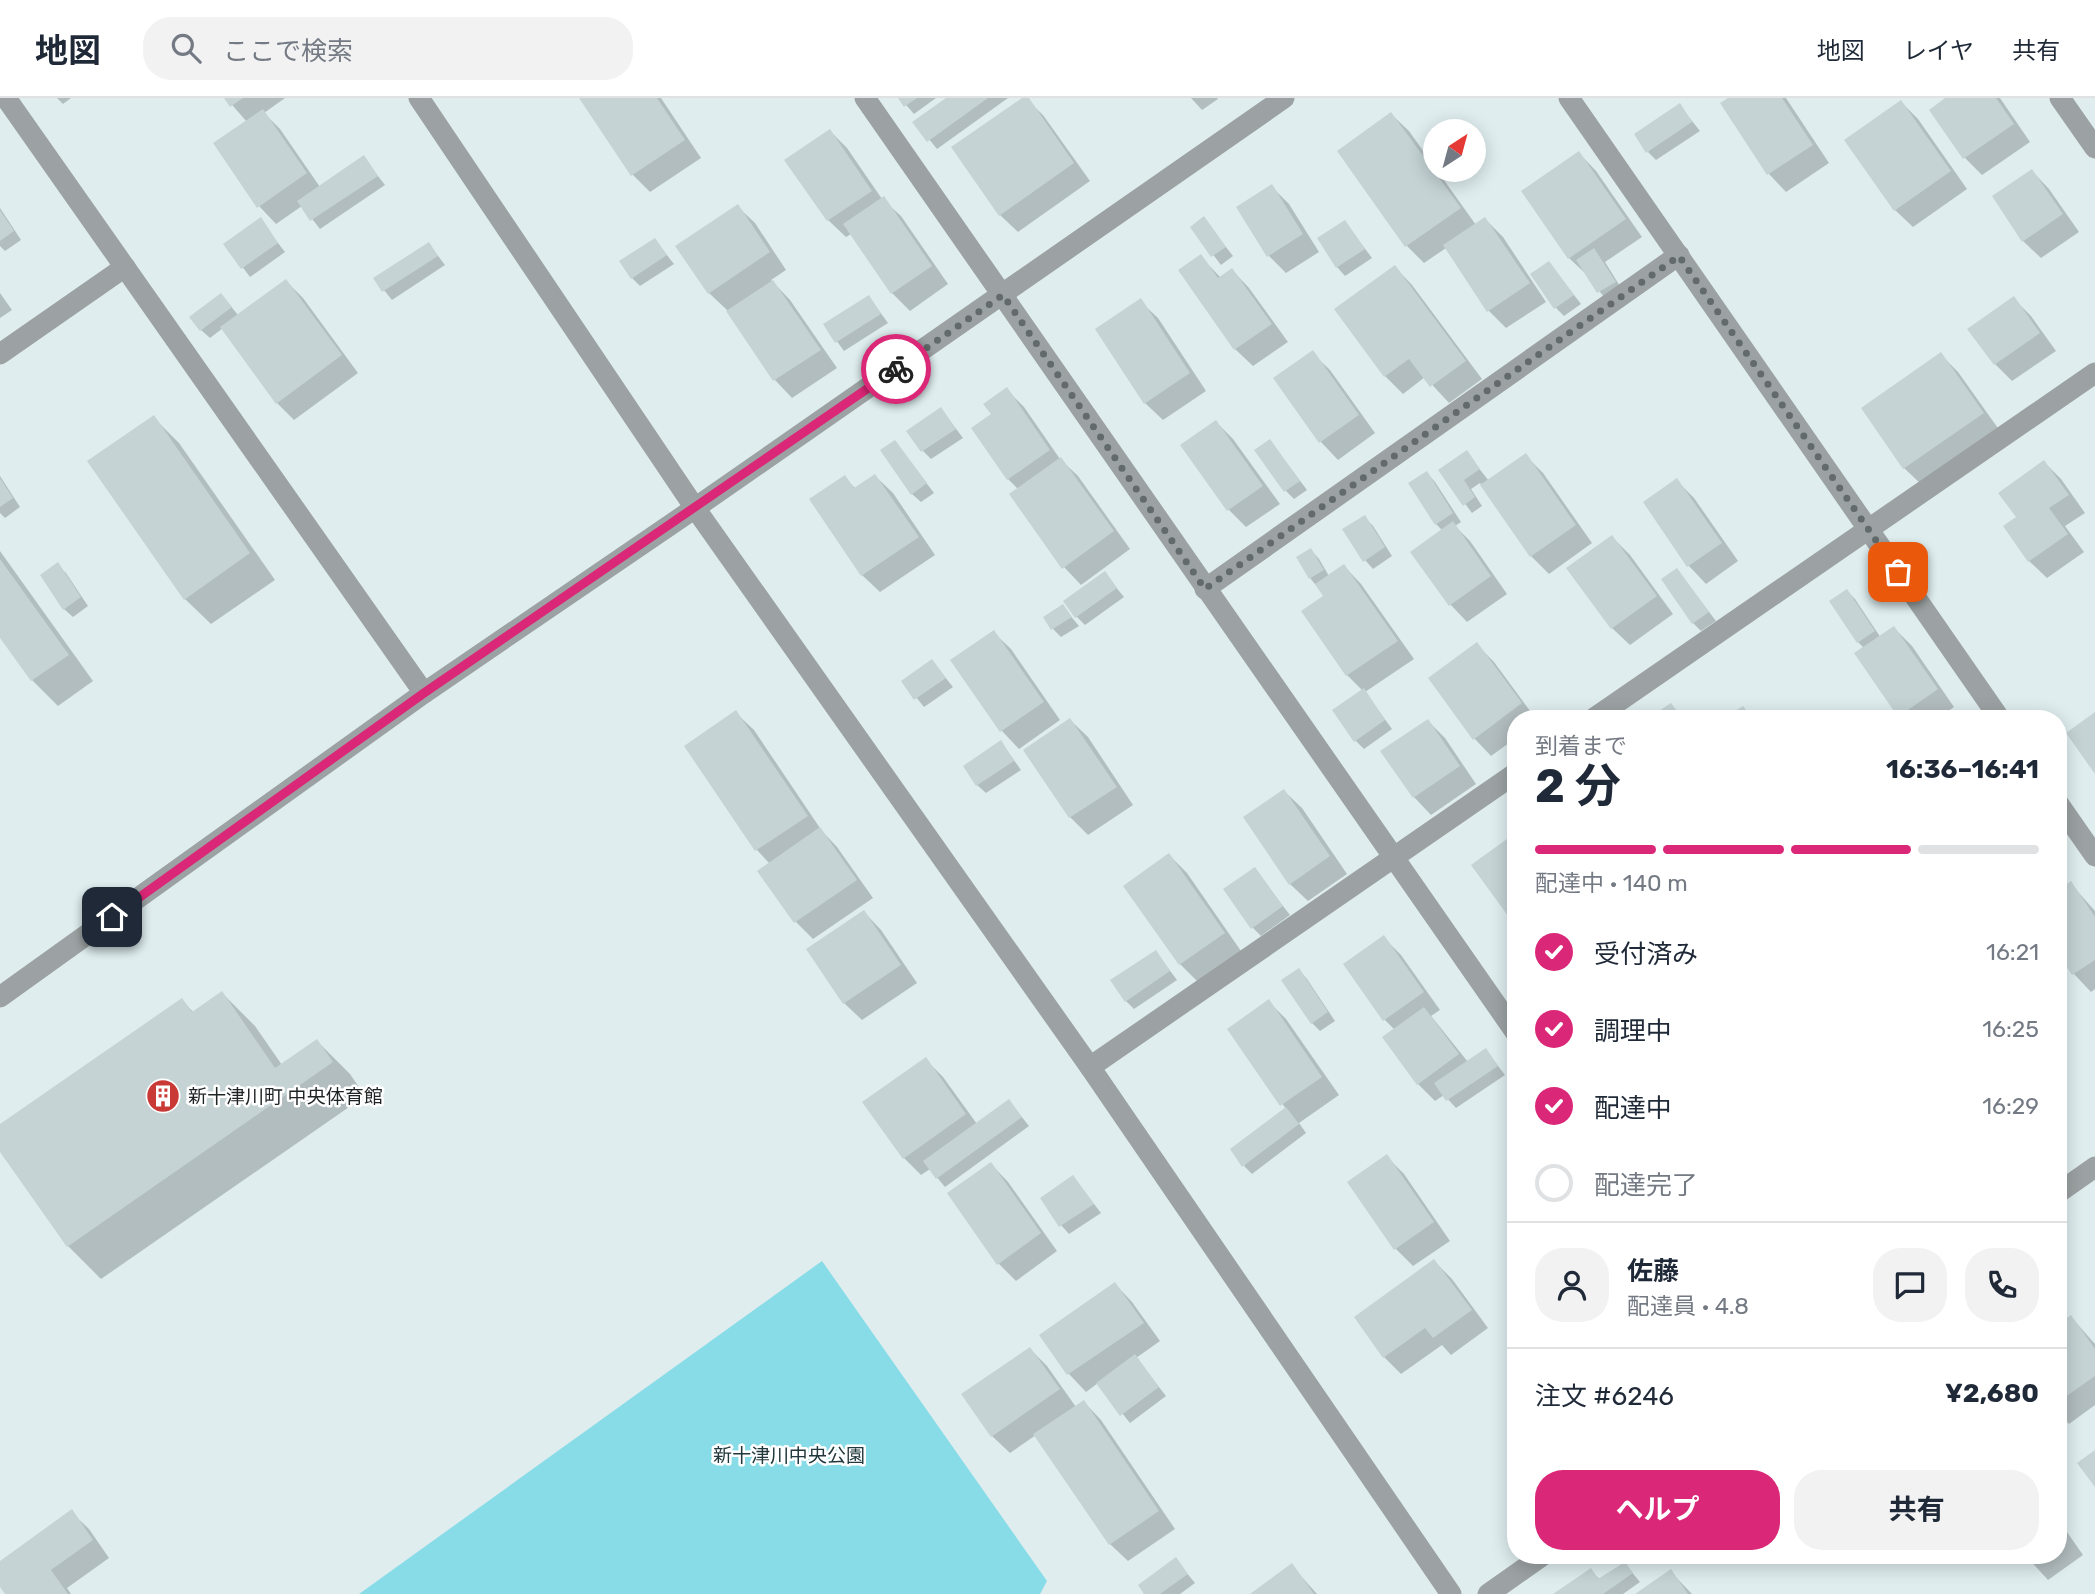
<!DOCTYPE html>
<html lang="ja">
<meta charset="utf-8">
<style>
:root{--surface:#fff;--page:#f2f2f3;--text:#1f2937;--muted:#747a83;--line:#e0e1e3;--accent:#db2777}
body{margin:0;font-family:Rubik,"Noto Sans JP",sans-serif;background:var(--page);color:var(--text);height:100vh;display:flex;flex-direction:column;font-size:26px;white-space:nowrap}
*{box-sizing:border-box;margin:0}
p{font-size:23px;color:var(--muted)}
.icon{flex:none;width:38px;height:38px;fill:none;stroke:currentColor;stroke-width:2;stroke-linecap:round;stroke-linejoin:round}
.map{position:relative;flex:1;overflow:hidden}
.details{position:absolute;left:1507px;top:612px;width:560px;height:854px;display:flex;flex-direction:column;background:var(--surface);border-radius:28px;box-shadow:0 4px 18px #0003}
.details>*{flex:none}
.needle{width:46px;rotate:36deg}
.fabs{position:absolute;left:1423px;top:21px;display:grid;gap:14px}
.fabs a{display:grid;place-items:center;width:63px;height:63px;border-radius:50%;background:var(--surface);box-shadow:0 4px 18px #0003;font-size:35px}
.pin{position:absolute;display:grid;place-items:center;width:60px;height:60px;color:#fff;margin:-30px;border-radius:14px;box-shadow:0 4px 10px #0006}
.courier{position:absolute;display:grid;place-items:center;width:70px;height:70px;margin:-35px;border:5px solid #db2777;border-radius:50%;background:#fff;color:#222;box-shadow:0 2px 9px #0007}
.overview em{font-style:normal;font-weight:700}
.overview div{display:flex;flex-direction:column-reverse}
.overview{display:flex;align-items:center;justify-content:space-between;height:119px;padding:0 28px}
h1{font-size:46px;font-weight:700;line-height:52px}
.bar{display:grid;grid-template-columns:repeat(4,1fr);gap:10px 7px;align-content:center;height:84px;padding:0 28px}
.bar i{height:9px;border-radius:5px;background:var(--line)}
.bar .on{background:var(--accent)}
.bar p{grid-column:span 4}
.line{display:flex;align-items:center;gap:18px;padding:0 28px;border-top:2px solid var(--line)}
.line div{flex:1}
.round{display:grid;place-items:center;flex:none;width:74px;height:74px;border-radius:28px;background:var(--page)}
ol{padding:0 28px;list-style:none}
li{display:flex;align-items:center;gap:21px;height:77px}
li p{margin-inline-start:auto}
li .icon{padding:7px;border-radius:50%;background:var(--accent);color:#fff;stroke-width:4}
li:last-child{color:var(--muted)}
li i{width:38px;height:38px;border:4px solid var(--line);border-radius:50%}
.primary-button{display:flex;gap:14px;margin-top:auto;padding:14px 28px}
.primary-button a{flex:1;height:80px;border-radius:28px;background:var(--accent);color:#fff;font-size:28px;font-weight:700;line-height:80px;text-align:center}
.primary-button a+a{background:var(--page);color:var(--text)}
header{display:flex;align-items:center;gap:42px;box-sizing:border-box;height:98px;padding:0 35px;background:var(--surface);border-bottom:2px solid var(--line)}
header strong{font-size:33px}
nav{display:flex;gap:38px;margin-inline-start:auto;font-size:24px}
.search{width:490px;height:63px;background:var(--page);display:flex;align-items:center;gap:18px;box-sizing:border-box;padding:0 24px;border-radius:28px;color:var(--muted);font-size:26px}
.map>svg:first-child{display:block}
.green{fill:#87dce7}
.shadow{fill:#0003}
.building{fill:#c5d3d5}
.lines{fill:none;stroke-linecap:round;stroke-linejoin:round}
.minor{stroke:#9ca2a3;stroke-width:21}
.done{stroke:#626a6b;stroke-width:7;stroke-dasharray:0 12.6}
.route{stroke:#db2777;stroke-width:9}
.labels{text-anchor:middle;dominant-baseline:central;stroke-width:5;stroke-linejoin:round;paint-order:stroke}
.poi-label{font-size:19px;fill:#1e2324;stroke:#fff;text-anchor:start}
.park-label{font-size:19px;fill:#21383c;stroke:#fff}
</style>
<header>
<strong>地図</strong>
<div class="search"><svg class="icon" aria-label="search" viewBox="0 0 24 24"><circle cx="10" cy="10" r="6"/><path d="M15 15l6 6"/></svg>ここで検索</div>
<nav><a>地図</a><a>レイヤ</a><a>共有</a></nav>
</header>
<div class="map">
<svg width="2095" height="1496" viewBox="0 0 2095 1496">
<rect width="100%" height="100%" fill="#dfedef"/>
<polygon class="green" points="822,1163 1047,1483 1040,1496 359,1496"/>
<g class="shadow">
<polygon points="57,0 71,0 63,6"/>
<polygon points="226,0 285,0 264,15 280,31 320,89 364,60 385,87 320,131 302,108 276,126 259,108 247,24"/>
<polygon points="581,0 661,0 701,60 650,94 632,76"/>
<polygon points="900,0 936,0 914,16"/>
<polygon points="949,0 1008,0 937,51 915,24"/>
<polygon points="1025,0 1043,17 1090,83 1018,134 1000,117"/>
<polygon points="1191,0 1217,0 1218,1 1202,12"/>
<polygon points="1731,0 1786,0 1829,65 1786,94 1769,76 1722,6"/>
<polygon points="1948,0 2000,0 2030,44 1982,77 1965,60 1931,12"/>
<polygon points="1901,4 1918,21 1967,91 1913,129 1895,112"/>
<polygon points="1680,8 1700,33 1656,62 1648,54"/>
<polygon points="1391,16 1409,33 1476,127 1485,121 1503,139 1546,204 1506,230 1489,213 1446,150 1424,165 1407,148 1339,53"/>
<polygon points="830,33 847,50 882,101 901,118 948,186 910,213 892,195 851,136 846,139 828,122"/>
<polygon points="1579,55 1596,73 1642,139 1605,164 1623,193 1607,203 1587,177 1569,160"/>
<polygon points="2032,73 2049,91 2079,134 2041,160 2023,143"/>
<polygon points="1272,89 1289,106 1319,154 1286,175 1269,158"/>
<polygon points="737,108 755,125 786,172 771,182 790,202 837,270 792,300 775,282 727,212 709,195"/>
<polygon points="0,110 21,142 5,153 0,148"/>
<polygon points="1204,121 1233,158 1221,167 1192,129"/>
<polygon points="260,122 285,154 250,179 226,147"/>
<polygon points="1345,124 1372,160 1345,178 1337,169"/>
<polygon points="655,142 674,166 640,188 632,180"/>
<polygon points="429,146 445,167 392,202 375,181"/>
<polygon points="1200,158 1221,180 1232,172 1249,190 1288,244 1253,268 1235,251"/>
<polygon points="1549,165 1581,206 1564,218 1556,210"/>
<polygon points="1395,169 1412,187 1482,281 1449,305 1425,279 1403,296 1385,278 1337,211"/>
<polygon points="286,183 303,200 358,275 294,322 277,305 223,230 210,240 201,232 229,206 238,217"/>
<polygon points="0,195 12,212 0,220"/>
<polygon points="869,199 888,225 844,253 825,227"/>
<polygon points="2014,201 2031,218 2056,253 2012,283 1995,266"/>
<polygon points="1140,203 1158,220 1206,293 1163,322 1145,305"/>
<polygon points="1312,255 1330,272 1375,335 1338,362 1321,344 1275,281"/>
<polygon points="1941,257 1958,274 2000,333 1922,387 1904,370"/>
<polygon points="1006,291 1024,309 1060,361 1078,378 1130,451 1081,487 1064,469 1018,391 1008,381 993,317"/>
<polygon points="941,311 963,340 931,361 923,353"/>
<polygon points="153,319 179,345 275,482 211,526 185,501"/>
<polygon points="1216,324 1233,341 1280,406 1246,429 1229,412 1183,347"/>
<polygon points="1270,343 1307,392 1294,401 1286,393"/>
<polygon points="895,344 934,395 921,404 912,396"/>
<polygon points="1466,354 1489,383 1525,357 1543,375 1592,445 1549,476 1531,458 1480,385 1471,391 1482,408 1472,415 1440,372"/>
<polygon points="2044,364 2061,381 2085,415 2065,428 2084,454 2047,480 2029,463 2019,420"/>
<polygon points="1427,375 1435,384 1461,424 1455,428 1470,443 1507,496 1467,524 1450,506 1443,433 1436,426"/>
<polygon points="0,378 20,409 5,420 0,415"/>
<polygon points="875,378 893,395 935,457 880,494 862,477 844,379 856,391"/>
<polygon points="1677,383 1694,400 1738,463 1706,486 1689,468 1645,404"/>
<polygon points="1364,419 1373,428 1392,458 1373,471 1365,462"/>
<polygon points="1612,439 1630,457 1673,516 1630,547 1612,530"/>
<polygon points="1311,452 1319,461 1329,478 1344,468 1361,486 1414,561 1365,594 1392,631 1364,651 1355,642 1363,593 1347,577 1325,498 1310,480"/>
<polygon points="0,453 93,583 58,608 32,582 0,537"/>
<polygon points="57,467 66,475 88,508 73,519 64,511"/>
<polygon points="1677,472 1716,523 1701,533 1693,525"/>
<polygon points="1105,476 1124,499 1085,527 1076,518"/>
<polygon points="1847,493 1855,501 1881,540 1894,530 1912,548 1954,609 1937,621 1903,621 1899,617 1864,550 1858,544"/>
<polygon points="1063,509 1079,528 1061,539 1053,531"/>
<polygon points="993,534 1011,551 1060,622 1019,651 1002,633 952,562"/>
<polygon points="1476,546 1494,564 1536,621 1516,621 1516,640 1491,658 1474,640"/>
<polygon points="932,563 953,589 924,609 903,583"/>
<polygon points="736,615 754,632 822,733 837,749 873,800 813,841 796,824 760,773 770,766 757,752 687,649"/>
<polygon points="1070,622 1088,639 1133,707 1088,737 1070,719 1025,652"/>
<polygon points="1428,623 1445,640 1476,686 1431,717 1414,699"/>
<polygon points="1001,644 1021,672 986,695 977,687"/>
<polygon points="1284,693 1302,710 1347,776 1308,803 1290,786"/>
<polygon points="1169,757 1187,775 1241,853 1198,884 1180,866 1125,788"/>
<polygon points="1254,771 1290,817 1261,838 1252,829"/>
<polygon points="2071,786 2095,813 2095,891 2091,894 2074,876 2058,853 2058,795"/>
<polygon points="864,814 881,832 917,885 862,922 844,905"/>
<polygon points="1384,840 1401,857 1440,912 1431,918 1468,964 1486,952 1505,977 1456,1010 1444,997 1435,1003 1418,986 1395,932 1384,921"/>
<polygon points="1516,849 1516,862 1510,853"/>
<polygon points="1156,854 1177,882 1134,911 1126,903"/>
<polygon points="1299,872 1307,881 1335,923 1320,933 1312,925"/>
<polygon points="222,895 255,928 282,967 317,943 350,976 365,998 101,1181 68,1148 0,1051 0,1028 182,902 194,915"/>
<polygon points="1269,904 1286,921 1339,997 1299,1025 1306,1035 1252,1076 1244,1068 1286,1011 1229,931"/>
<polygon points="926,962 943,979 977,1026 1009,1003 1029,1028 945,1089 930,1071 921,1077 904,1060"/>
<polygon points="1386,1058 1404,1076 1450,1143 1413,1168 1396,1151"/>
<polygon points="991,1066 1008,1084 1057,1153 1016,1183 999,1166"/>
<polygon points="1073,1079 1101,1115 1069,1136 1061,1127"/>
<polygon points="1434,1163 1452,1181 1488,1230 1451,1257 1442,1247 1401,1276 1384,1259"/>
<polygon points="1115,1186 1132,1204 1160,1243 1136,1260 1166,1298 1130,1325 1098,1285 1086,1294 1069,1276 1041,1237"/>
<polygon points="2071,1219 2095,1246 2095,1307 2069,1326 2058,1315 2058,1229"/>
<polygon points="1030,1251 1047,1268 1076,1309 1084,1304 1101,1322 1175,1431 1128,1463 1110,1446 1036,1337 1010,1355 992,1338"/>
<polygon points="2058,1372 2064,1381 2058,1385"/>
<polygon points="71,1414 89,1431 109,1460 67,1490 71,1496 7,1496 0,1486 0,1465"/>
<polygon points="2058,1421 2083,1457 2048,1482 2026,1458 2058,1458"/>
<polygon points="1176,1462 1195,1485 1180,1496 1146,1496"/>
<polygon points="1625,1466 1640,1484 1623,1496 1556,1496 1591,1472 1600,1482"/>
<polygon points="1292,1468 1317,1496 1253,1496"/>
<polygon points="1670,1473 1692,1496 1638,1496"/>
</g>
<g class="building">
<polygon points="224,0 243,0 230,9"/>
<polygon points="579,0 657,0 685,42 631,78"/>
<polygon points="898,0 917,0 904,9"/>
<polygon points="946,0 988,0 927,44 912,24"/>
<polygon points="1022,0 1029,0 1074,65 999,118 951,49"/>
<polygon points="1728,0 1782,0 1813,47 1767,77 1720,5"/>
<polygon points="1945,0 1996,0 2014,26 1963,61 1929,12"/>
<polygon points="1901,2 1951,73 1894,113 1844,42"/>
<polygon points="1680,5 1692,24 1646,55 1634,36"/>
<polygon points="263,11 307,75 257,110 213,45"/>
<polygon points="1391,14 1461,110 1405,149 1337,53"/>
<polygon points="830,31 872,93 827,123 784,62"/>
<polygon points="1579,53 1626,121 1568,161 1521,93"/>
<polygon points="364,57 378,78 310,123 297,103"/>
<polygon points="2032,71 2063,116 2022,144 1992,98"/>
<polygon points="1272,86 1303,136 1267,159 1236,109"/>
<polygon points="884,98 932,168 891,196 843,126"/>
<polygon points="738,106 770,154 708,196 675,148"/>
<polygon points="0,112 14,133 0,143"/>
<polygon points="1204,118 1226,149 1211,159 1190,129"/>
<polygon points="261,119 278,145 241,171 223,146"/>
<polygon points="1485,119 1530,185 1487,214 1443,147"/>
<polygon points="1345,122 1365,151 1336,170 1317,140"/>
<polygon points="655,140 667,157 631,181 619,163"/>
<polygon points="429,144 438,158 382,194 373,180"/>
<polygon points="1594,150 1616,184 1597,195 1576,162"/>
<polygon points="1201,156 1218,180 1232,170 1272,226 1234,252 1178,172"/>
<polygon points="1549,163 1574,197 1554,211 1530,176"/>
<polygon points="1395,167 1466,263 1430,289 1409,261 1384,279 1334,211"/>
<polygon points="286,181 342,257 276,306 220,229"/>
<polygon points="773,182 821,252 773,283 726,213"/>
<polygon points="221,195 232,209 200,233 189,219"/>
<polygon points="869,197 881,216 835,245 823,226"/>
<polygon points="2014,198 2040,235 1994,267 1967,231"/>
<polygon points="1141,200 1190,275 1144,306 1095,231"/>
<polygon points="1313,252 1359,317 1319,345 1273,280"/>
<polygon points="1941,254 1984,315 1903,371 1861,310"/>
<polygon points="1007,289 1050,352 1007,382 971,330 991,316 983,306"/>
<polygon points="941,309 956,331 921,354 906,333"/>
<polygon points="154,317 250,455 184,502 87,363"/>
<polygon points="1216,322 1263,388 1227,413 1180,347"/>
<polygon points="1270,341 1300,383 1284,394 1254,352"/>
<polygon points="895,342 927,385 911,397 880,352"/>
<polygon points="1467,352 1480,371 1464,382 1475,399 1463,408 1438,372"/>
<polygon points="1526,355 1576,427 1530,459 1480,387"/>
<polygon points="1061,359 1114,433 1062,471 1009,396"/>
<polygon points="2044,362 2069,397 2049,410 2068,436 2028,464 2003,428 2016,419 1998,395"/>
<polygon points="1427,373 1453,415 1435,427 1408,385"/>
<polygon points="875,376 919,439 861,478 809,401 845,377 854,390"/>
<polygon points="0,380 13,400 0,409"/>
<polygon points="1677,380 1722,445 1687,469 1643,404"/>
<polygon points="1365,417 1385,449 1363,464 1342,431"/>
<polygon points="1453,423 1491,478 1449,508 1410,454"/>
<polygon points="1612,437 1657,498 1611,531 1566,470"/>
<polygon points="1311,450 1324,472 1309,481 1296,459"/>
<polygon points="0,461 69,557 31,583 0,540"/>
<polygon points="58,464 81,499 63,512 40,477"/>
<polygon points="1344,466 1398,543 1346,578 1301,513 1323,498 1315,486"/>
<polygon points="1677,470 1709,514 1692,526 1661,481"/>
<polygon points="1105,473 1117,490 1075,520 1063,503"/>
<polygon points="1847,491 1875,533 1857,545 1829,503"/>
<polygon points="1063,506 1072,519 1051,532 1043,519"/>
<polygon points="1894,528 1938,591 1898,619 1854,555"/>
<polygon points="994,532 1044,604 1000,634 950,562"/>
<polygon points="1477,544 1522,605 1473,642 1428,580"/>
<polygon points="932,561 946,580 914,602 901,583"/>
<polygon points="1364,590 1385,622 1354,644 1332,612"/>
<polygon points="1671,605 1683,621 1660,621 1656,615"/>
<polygon points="1743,608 1753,621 1723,621"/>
<polygon points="736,612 808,718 755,753 684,648"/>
<polygon points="2095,614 2095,676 2066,635"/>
<polygon points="1070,620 1117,689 1069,720 1023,652"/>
<polygon points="1428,621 1460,668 1413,700 1380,653"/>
<polygon points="1001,642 1014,663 976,688 963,668"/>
<polygon points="1284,691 1330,758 1289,787 1243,719"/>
<polygon points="820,729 857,782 794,825 757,773"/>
<polygon points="1511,738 1516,744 1516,829 1471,767"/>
<polygon points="1169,755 1225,835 1179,867 1123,788"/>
<polygon points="1255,769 1283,808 1251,831 1223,791"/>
<polygon points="2071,783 2095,819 2095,862 2072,877 2058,856 2058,792"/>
<polygon points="864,812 901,867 843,906 806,851"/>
<polygon points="1384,837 1424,894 1383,923 1343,866"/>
<polygon points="1156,852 1170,873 1125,904 1110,882"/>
<polygon points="1299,870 1328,914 1311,926 1281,882"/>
<polygon points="222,893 275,970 317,941 333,964 67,1149 0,1054 0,1026 182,900 192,914"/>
<polygon points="1269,901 1322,979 1280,1008 1227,931"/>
<polygon points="1424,909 1459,956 1417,987 1382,939"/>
<polygon points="1486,950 1498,968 1446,1003 1434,985"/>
<polygon points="926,959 966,1016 903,1061 862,1004"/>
<polygon points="1009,1001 1022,1019 936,1081 923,1063"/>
<polygon points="1286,1009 1299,1026 1242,1069 1230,1051"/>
<polygon points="1387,1056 1434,1124 1394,1152 1347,1084"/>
<polygon points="991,1064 1041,1135 997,1167 947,1095"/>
<polygon points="1073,1077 1094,1106 1059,1129 1040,1100"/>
<polygon points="1434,1161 1472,1212 1433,1240 1425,1230 1383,1260 1354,1219"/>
<polygon points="1115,1184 1144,1225 1067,1277 1039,1237"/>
<polygon points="2071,1217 2095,1251 2095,1278 2058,1304 2058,1226"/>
<polygon points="1030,1249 1060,1291 991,1339 961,1296"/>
<polygon points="1135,1256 1159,1289 1120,1318 1096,1285"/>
<polygon points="1084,1302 1159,1413 1109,1447 1033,1336"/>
<polygon points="2095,1352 2095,1389 2077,1365"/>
<polygon points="72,1411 93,1442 51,1472 68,1496 5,1496 0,1489 0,1463"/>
<polygon points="2058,1426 2067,1439 2058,1445"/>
<polygon points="1176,1459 1188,1476 1160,1496 1144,1496 1138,1487"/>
<polygon points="1625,1464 1633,1475 1603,1496 1553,1496 1591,1470 1598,1481"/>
<polygon points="1292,1465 1314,1496 1250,1496"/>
<polygon points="1671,1471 1688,1496 1635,1496"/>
</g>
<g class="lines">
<g class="minor">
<polyline points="6,0 424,595"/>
<polyline points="419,0 695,410 1090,969 1451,1496"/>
<polyline points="865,0 1516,935"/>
<polyline points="1569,0 2000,621"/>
<polyline points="2060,0 2095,50"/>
<polyline points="0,256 125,169"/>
<polyline points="1205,491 1679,157"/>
<polyline points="1593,621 2095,275"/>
<polyline points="2058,705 2095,758"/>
<polyline points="0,899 424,595 695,410 1284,0"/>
<polyline points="1090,969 1516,675"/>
<polyline points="2058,1095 2095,1069"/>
<polyline points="1488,1496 1542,1458"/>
</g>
</g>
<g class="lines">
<polyline class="done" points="896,271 1003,197 1205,491 1679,158 1898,474"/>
<polyline class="route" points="112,819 424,595 896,271"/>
</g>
<defs>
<g id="building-disc" transform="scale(1.75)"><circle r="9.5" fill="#c93a36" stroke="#fff"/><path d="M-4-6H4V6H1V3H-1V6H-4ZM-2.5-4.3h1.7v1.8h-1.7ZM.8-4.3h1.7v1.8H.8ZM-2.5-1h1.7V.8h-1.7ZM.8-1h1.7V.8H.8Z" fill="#fff"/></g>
</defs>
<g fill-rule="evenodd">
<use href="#building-disc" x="163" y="998"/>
</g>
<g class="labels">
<g class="poi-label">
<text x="188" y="998">新十津川町 中央体育館</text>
</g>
<g class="park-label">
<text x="789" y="1357">新十津川中央公園</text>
</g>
</g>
</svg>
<div class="fabs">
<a><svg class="needle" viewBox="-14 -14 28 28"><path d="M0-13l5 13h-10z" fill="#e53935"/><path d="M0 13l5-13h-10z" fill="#747a83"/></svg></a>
</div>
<div class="pin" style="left:1898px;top:474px;background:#ea580c"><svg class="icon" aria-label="bag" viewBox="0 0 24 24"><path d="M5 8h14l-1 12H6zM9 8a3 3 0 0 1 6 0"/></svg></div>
<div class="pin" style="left:112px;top:819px;background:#1f2937"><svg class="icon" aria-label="home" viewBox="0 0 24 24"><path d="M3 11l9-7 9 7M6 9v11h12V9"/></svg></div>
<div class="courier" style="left:896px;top:271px"><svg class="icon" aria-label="bike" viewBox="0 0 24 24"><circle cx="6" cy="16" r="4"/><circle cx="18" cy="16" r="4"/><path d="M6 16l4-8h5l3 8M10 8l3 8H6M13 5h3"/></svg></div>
<section class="details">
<div class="overview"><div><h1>2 分</h1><p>到着まで</p></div><em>16:36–16:41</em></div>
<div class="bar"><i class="on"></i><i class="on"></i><i class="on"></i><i></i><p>配達中 · 140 m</p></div>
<ol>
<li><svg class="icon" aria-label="check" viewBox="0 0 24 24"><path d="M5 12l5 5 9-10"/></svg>受付済み<p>16:21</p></li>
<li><svg class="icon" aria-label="check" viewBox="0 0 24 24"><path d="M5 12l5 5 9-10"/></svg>調理中<p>16:25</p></li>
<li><svg class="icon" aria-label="check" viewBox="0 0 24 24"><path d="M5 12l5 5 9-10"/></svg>配達中<p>16:29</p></li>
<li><i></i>配達完了</li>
</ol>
<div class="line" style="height:126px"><a class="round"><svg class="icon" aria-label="person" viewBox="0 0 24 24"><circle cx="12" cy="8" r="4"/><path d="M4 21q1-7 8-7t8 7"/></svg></a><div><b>佐藤</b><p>配達員 · 4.8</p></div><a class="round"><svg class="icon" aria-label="chat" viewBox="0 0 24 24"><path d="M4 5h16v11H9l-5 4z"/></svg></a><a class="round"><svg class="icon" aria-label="phone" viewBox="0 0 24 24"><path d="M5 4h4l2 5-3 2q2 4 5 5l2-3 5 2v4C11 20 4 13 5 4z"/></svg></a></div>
<div class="line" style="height:91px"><div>注文 #6246</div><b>¥2,680</b></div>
<div class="primary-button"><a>ヘルプ</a><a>共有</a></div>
</section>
</div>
